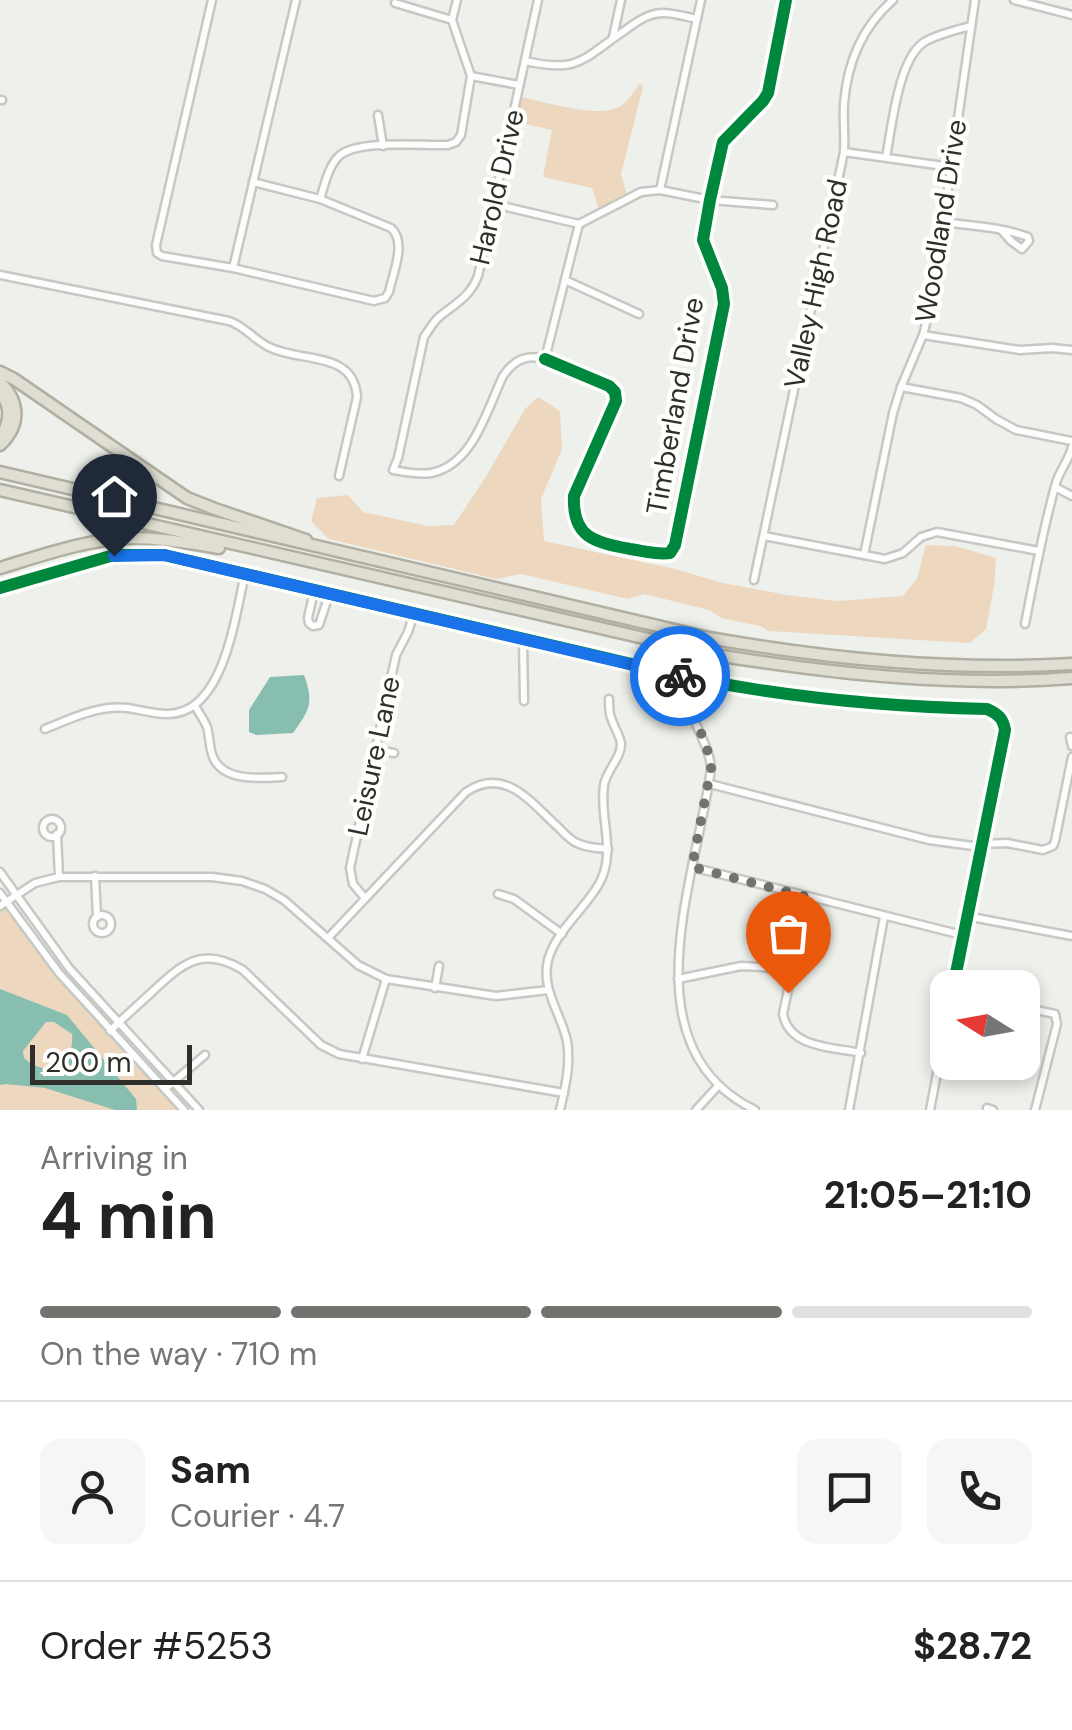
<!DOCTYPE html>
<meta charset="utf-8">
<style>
:root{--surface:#fff;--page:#f6f6f6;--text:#222;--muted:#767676;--line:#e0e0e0;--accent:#71736e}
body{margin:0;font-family:"DM Sans",sans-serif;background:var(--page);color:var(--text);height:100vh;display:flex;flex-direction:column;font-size:38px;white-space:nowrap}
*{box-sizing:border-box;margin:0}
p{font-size:32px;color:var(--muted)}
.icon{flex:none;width:55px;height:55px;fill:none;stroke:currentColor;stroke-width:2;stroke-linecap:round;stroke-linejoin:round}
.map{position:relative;height:1110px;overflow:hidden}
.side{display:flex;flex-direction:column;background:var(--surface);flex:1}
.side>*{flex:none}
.needle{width:65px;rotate:281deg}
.buttons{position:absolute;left:930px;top:970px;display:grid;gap:20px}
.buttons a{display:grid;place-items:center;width:110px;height:110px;border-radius:20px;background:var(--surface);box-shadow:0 5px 15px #0003;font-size:50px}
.scale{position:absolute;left:30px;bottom:25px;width:162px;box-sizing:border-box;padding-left:10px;border:5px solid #2e2f2b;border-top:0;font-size:28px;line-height:35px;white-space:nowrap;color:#2e2f2b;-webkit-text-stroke:8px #fefffd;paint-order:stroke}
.pin{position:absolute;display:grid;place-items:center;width:85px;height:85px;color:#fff;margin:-102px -42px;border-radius:50% 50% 50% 0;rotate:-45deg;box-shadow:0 0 10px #0007}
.pin .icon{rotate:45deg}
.courier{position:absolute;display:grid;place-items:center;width:100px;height:100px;margin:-50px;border:8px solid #1a73e8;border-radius:50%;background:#fff;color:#222;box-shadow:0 2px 12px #0007}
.summary em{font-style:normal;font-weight:700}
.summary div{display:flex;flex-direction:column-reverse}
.summary{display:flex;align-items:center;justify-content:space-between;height:170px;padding:0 40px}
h1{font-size:65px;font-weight:700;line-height:75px}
.bar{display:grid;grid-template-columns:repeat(4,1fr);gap:15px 10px;align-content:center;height:120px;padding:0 40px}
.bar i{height:12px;border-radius:8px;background:var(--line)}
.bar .selected{background:var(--accent)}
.bar p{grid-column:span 4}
.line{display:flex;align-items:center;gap:25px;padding:0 40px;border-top:2px solid var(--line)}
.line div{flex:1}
.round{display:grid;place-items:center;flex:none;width:105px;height:105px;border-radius:20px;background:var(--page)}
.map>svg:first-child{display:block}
.green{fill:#edd8bf}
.water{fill:#88beb0;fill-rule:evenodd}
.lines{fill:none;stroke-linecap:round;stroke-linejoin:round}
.minor-casing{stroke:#c6c8c3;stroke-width:11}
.highway-casing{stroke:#b0afa1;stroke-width:15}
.minor{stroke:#fcfdfc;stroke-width:6}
.highway{stroke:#e0ddd2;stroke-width:10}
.cycleway-casing{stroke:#fefffd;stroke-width:19}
.cycleway{stroke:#00873e;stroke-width:12}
.done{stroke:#71736e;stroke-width:10;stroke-dasharray:0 18}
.route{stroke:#1a73e8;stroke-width:12}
.labels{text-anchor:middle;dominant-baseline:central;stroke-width:9;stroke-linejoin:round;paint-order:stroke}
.street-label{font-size:28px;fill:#2e2f2b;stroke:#fefffd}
</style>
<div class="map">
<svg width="1072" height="1110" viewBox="0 0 1072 1110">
<rect width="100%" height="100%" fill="#eef0eb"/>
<g class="green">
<path d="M640 83 643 87 621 174 628 199 600 213 592 188 543 177 552 130 512 121 517 96C543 101 597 119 619 107 628 102 634 91 640 83Z"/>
<polygon points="538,397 560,411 562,449 541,499 544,541 675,569 723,583 787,595 838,601 903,596 917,578 926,545 955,546 996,558 994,586 986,629 970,643 768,631 760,626 721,618 709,610 644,594 628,599 521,574 496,579 375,550 329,539 311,521 317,498 348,495 363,512 428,526 454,525 487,475 525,409"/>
<polygon points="3,907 177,1110 0,1110 0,909"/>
</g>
<g class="water">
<path d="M304 675C314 703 310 709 293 733L256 735 249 732V710L270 677Z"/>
<path d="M0 989 67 1015 136 1099 137 1110H115L45 1088 6 1084 0 1085ZM46 1022H54L72 1034C75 1065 49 1080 24 1058L23 1051Z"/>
</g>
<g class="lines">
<g class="minor-casing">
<g id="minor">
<path d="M212 0 156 245 157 253 162 256 233 268 374 301 385 298 389 292C393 273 407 242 391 228L320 199 253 182"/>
<path d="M538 0 478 276C470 297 456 303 439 317 433 322 429 330 424 337L398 458 393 470C405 472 418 475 431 473 473 465 487 410 503 376 514 360 526 354 545 359L579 224"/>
<polyline points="1014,0 1072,15"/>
<polyline points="395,3 452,20"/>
<polyline points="613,37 621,0"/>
<path d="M525 61C579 73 581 60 624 31 632 25 641 18 651 15 665 10 682 16 697 19"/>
<polyline points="471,76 519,85"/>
<polyline points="0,100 2,100"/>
<polyline points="378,115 383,146"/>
<polyline points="844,152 951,167"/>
<path d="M886 157C892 128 898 56 926 41 939 34 956 30 971 26"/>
<polyline points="660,190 701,0"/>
<path d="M320 199C325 184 328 167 339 156 358 139 422 146 448 145L456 142 461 135 471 76 452 20 457 0"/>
<polyline points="494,204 579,224 641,192 660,190 710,200 773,205"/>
<path d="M944 222C971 226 1002 227 1028 237L1029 241 1022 249 1011 241 1002 231"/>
<polyline points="233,268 296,0"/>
<path d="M0 275 229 321C245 326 254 340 269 347 300 363 354 350 357 397L339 476"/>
<polyline points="565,280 639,314"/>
<polyline points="923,335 1020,350 1052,348 1072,350"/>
<path d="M545 359 609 386 615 392 616 401 574 496C572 538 595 542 630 549 644 551 657 555 670 553L675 545 724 304 722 288 703 240 710 200 723 142 763 101 768 93 786 0"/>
<polyline points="901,387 961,398 977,405 996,419 1016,430 1072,441"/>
<polyline points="1055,487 1072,496"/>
<polyline points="764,536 885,559 903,553 921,537 937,532 1039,551"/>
<polyline points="864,555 893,413 901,387 923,335 932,300 975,0"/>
<path d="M754 580 844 152C845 136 843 120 844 104 847 64 862 27 893 0"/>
<path d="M0 588 114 555H164L696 679C793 698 889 707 987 709 998 714 1003 718 1005 730L953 988"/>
<polyline points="314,591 308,618 309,623 313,626 319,625 329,595"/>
<path d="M1025 624C1034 577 1043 529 1056 483 1060 470 1069 460 1072 447"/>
<polyline points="523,639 524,701"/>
<path d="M696 679C694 693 691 708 695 721 701 738 710 750 711 769 697 875 625 1047 755 1110"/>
<path d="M195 706C199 713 204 720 207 727 210 737 209 750 214 759 225 782 262 778 282 777"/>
<path d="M45 729C72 718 98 705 128 708 141 710 154 714 167 714 224 715 235 616 245 574"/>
<polyline points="1070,737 1072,746"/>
<polyline points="376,750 394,753"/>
<polyline points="710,784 929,840 973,846 982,844 1007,843 1043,850 1053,846 1055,841 1072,757"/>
<circle cx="52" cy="828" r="9"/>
<polyline points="57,834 59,877"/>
<polyline points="692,867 962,935"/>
<polyline points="0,872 69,968 199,1110"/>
<polyline points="95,876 97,917"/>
<polyline points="0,893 59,973 184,1110"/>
<polyline points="498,894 514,899 562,934"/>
<path d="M807 897 783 1014C789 1048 833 1047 861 1053"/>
<polyline points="365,898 353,884 350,868 396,655 408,632 414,613"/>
<polyline points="0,906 35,883 59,877 212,877 242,881 265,889 284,900 358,965 386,979 496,996 548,990"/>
<circle cx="102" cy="924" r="9"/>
<polyline points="966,916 1072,936"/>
<path d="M328 938 466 792C506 766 530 802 559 828 564 833 570 840 577 843 587 848 598 848 608 849"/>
<polyline points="678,979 741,966 762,967 792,973"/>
<polyline points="435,988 439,966"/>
<polyline points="1022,1007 1055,1014 1057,1024 1035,1110"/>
<path d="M110 1031C123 1018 138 1005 152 992 182 964 202 945 243 970L321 1045 339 1054 564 1093"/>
<polyline points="362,1059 386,979"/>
<polyline points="165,1089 205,1055"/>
<polyline points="987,1108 993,1110"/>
<path d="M560 1110C565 1088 571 1064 567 1041 561 1013 541 990 548 960 556 931 584 910 599 884 617 851 599 819 604 785 606 771 622 757 621 743 619 733 612 724 610 714 609 709 609 704 609 699"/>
<polyline points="696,1110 718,1086"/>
<polyline points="849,1110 884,917"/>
<polyline points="930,1110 948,1016"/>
</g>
</g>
<g class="highway-casing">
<g id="highway">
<polyline points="0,372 14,379 187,498 215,509 306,540"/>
<path d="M0 382C20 402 21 425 0 445"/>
<path d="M0 392C10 404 11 418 3 433"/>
<path d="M0 472 709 638C830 659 949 671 1072 664"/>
<path d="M0 490 722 656C838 674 954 687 1072 678"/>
<path d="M0 568C43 555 87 539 132 538 161 538 191 543 219 548"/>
</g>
</g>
<use href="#minor" class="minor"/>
<use href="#highway" class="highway"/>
<g class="cycleway-casing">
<g id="cycleway">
<path d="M545 359 609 386 615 392 616 401 574 496C572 538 595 542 630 549 644 551 657 555 670 553L675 545 724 304 722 288 703 240 710 200 723 142 763 101 768 93 786 0"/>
<path d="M0 588 114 555H164L696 679C793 698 889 707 987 709 998 714 1003 718 1005 730L953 988"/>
</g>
</g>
<use href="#cycleway" class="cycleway"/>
</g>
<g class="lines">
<polyline class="done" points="680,676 696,680 693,702 694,718 706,744 711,768 692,867 807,897 788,993"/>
<polyline class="route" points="114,556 164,555 680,676"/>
</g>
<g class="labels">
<g class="street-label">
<text transform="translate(497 187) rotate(-77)">Harold Drive</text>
<text transform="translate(941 221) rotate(-81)">Woodland Drive</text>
<text transform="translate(816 284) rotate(-78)">Valley High Road</text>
<text transform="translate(675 406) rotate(-80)">Timberland Drive</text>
<text transform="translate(374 756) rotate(-78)">Leisure Lane</text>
</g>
</g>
</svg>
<div class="buttons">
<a><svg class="needle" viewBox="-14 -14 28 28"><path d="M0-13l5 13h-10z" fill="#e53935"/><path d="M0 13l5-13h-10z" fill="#767676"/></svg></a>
</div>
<div class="scale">200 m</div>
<div class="pin" style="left:788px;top:993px;background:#ea580c"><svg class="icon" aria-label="bag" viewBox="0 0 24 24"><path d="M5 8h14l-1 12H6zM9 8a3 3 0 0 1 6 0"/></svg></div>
<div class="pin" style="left:114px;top:556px;background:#1f2937"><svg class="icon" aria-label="home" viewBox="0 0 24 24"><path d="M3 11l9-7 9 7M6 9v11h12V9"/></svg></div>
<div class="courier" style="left:680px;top:676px"><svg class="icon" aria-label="bike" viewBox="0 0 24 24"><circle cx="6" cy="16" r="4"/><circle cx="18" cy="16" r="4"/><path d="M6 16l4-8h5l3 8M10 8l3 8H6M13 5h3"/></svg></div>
</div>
<section class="side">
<div class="summary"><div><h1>4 min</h1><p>Arriving in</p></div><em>21:05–21:10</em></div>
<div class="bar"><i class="selected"></i><i class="selected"></i><i class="selected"></i><i></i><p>On the way · 710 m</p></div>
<div class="line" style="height:180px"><a class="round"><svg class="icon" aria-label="person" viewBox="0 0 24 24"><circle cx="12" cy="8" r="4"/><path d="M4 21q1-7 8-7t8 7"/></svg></a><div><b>Sam</b><p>Courier · 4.7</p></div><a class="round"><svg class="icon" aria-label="chat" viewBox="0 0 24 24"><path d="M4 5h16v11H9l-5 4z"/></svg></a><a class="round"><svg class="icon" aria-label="phone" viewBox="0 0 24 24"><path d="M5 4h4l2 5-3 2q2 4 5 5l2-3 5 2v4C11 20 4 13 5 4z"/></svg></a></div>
<div class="line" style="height:130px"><div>Order #5253</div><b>$28.72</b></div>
</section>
